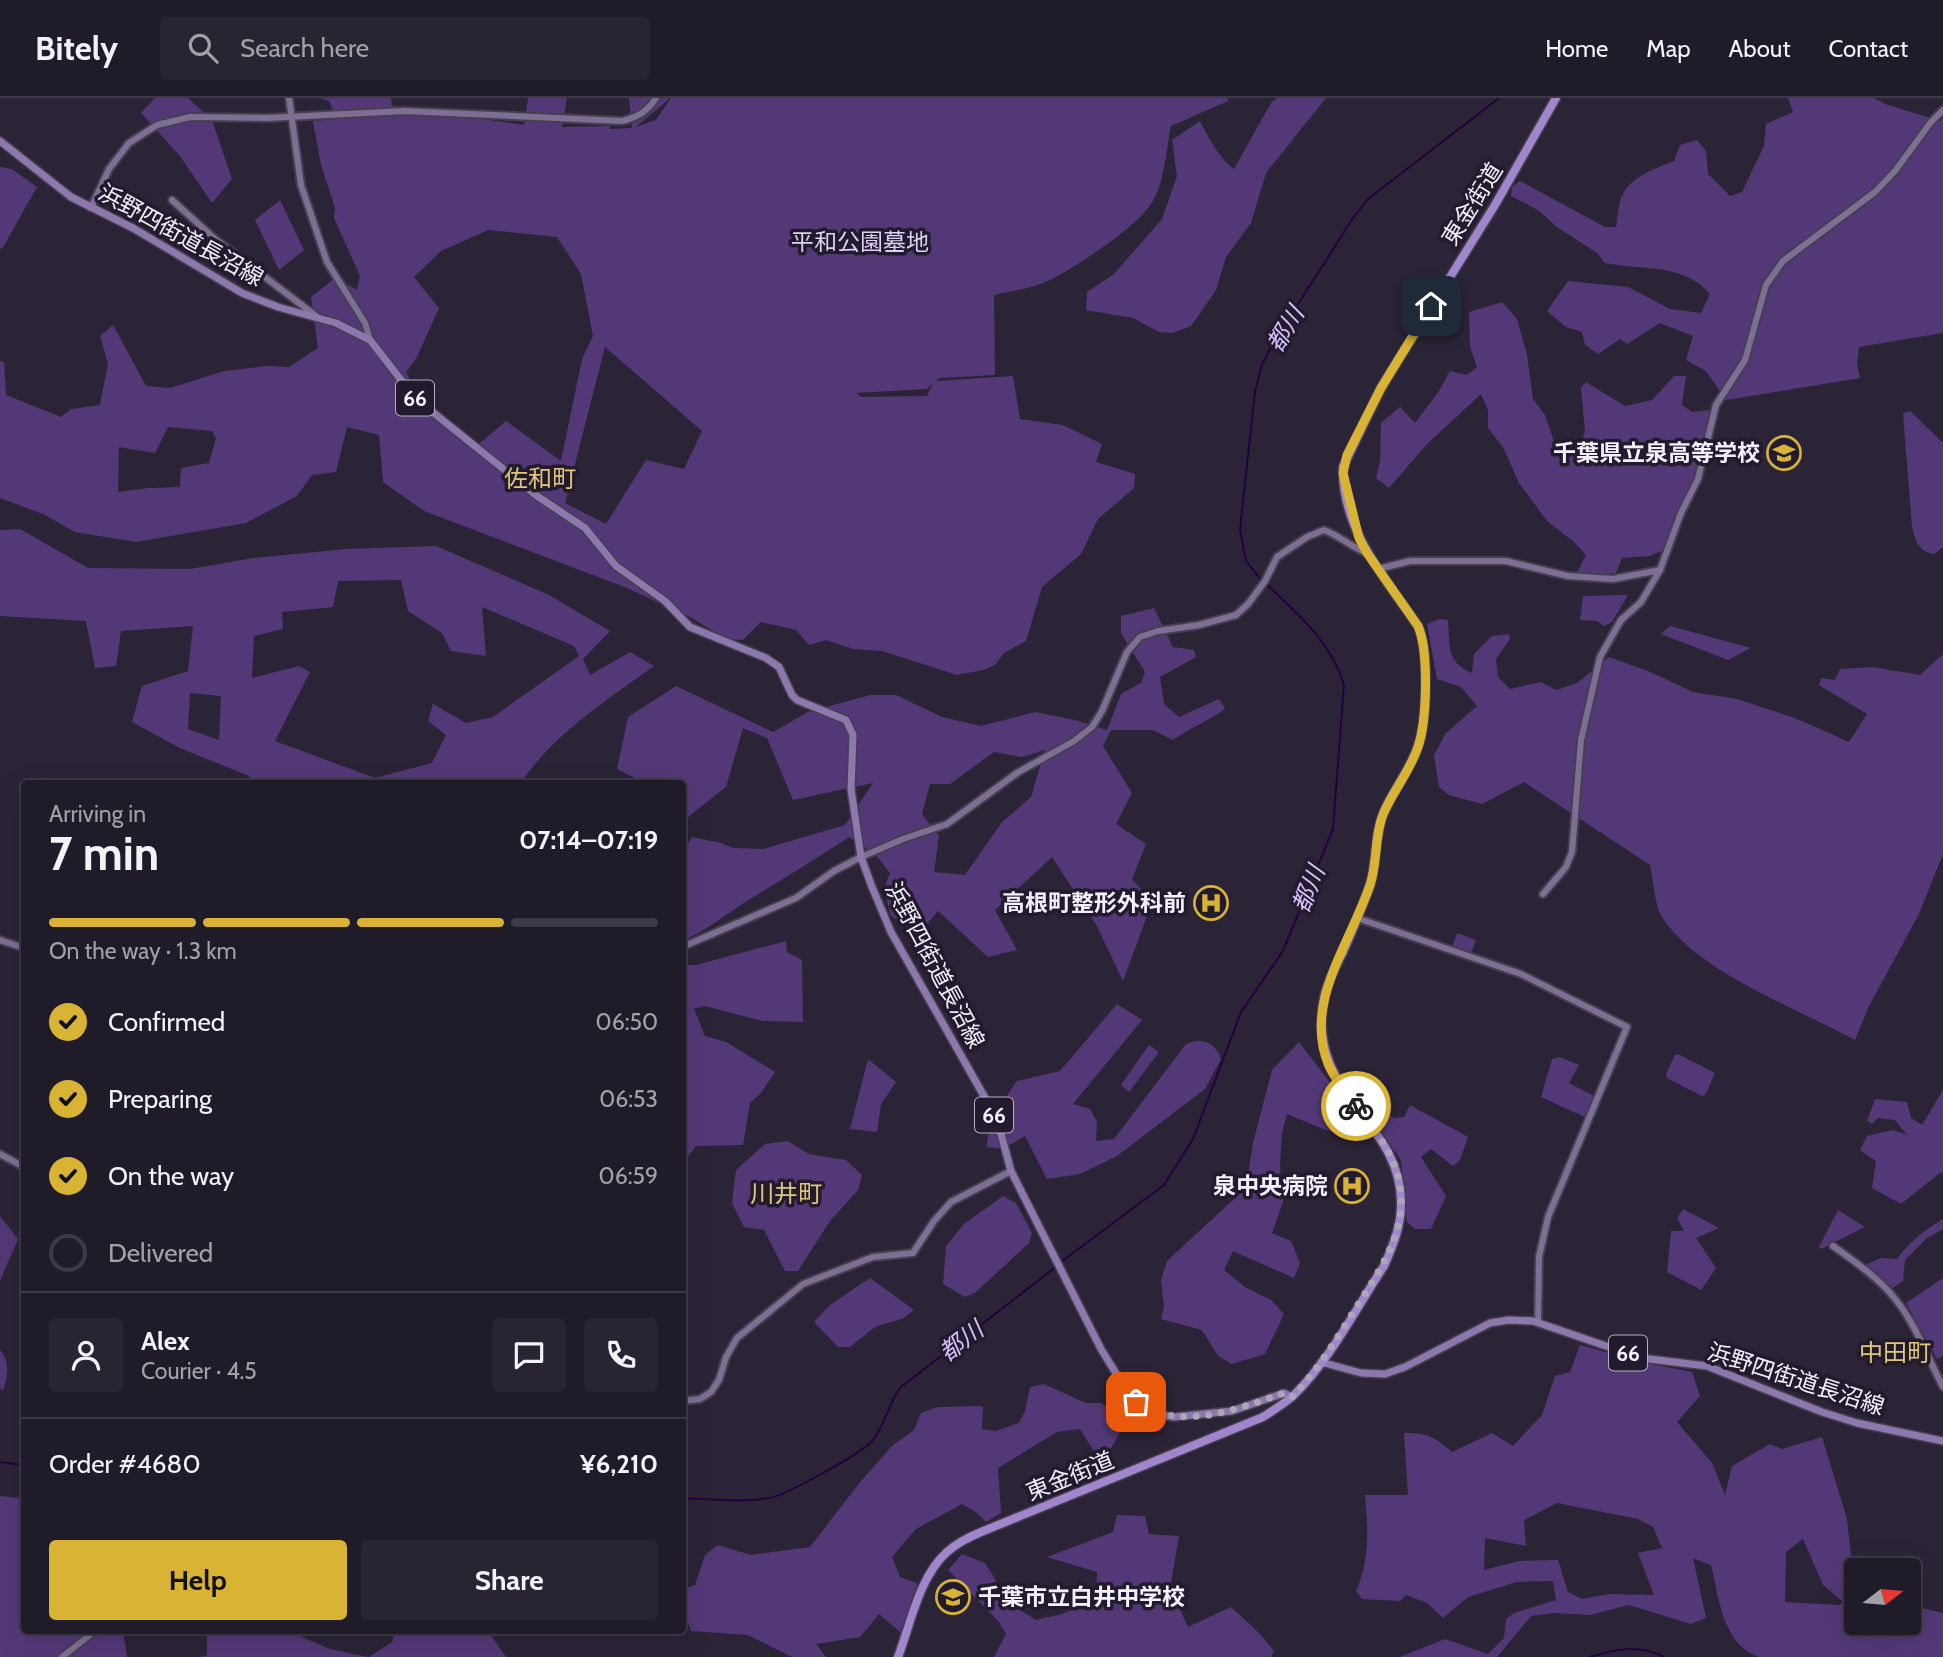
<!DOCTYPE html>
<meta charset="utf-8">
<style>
:root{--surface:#201b29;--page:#282431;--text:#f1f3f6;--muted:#a2a1a8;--line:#3d3946;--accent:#d9b334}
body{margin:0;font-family:Cabin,"Noto Sans JP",sans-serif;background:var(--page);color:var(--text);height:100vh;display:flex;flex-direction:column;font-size:26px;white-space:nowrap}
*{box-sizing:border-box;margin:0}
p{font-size:23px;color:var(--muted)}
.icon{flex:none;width:38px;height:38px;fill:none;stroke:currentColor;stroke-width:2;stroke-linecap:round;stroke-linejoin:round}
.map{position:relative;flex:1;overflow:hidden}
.details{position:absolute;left:21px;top:682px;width:665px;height:854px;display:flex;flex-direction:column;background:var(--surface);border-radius:7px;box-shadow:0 7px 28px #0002,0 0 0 2px var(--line)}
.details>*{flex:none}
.needle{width:46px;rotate:74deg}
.tools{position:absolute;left:1844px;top:1460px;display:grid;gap:14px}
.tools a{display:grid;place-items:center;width:77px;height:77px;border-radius:7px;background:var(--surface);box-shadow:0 7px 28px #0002,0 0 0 2px var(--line);font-size:35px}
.pin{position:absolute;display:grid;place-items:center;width:60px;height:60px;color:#fff;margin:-30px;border-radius:14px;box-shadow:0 4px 10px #0006}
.courier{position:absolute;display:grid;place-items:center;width:70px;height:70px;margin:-35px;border:5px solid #d9b334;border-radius:50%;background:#fff;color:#222;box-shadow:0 2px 9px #0007}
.summary em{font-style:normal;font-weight:700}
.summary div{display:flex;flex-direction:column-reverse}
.summary{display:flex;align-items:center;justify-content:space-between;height:119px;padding:0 28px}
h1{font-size:46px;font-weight:700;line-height:52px}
.bar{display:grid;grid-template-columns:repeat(4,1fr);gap:10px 7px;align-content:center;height:84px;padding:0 28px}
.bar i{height:9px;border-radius:5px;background:var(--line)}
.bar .selected{background:var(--accent)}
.bar p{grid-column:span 4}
.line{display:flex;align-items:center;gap:18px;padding:0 28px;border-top:2px solid var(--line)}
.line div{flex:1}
.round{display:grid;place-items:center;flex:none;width:74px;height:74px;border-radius:7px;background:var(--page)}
ol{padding:0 28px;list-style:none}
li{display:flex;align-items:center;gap:21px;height:77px}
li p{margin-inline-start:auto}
li .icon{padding:7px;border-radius:50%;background:var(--accent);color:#111;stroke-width:4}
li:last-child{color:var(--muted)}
li i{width:38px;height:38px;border:4px solid var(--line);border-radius:50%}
.button{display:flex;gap:14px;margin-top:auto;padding:14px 28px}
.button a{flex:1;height:80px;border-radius:7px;background:var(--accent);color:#111;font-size:28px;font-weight:700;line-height:80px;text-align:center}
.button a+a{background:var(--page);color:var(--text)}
header{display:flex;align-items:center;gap:42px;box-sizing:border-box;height:98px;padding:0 35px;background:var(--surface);border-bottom:2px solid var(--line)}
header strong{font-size:33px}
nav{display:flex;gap:38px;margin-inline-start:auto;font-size:24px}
.search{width:490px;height:63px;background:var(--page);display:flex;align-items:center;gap:18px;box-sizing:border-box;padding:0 24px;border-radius:7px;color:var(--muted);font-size:26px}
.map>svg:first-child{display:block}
.green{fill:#533877;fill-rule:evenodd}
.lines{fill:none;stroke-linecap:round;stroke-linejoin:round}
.stream{stroke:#230040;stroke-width:2}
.secondary-casing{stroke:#453f4f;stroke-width:10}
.primary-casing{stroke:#453f4f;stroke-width:10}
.highway-casing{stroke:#453f4f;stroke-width:11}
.secondary{stroke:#7d6f94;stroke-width:6}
.primary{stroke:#8c78ac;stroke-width:7}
.highway{stroke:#a185cd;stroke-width:8}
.done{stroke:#ada8b7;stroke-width:7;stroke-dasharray:0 12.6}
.route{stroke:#d9b334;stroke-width:9}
.labels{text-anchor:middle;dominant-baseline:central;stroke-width:7;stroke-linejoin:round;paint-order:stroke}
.shield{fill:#221b2d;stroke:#b4afbe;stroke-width:2}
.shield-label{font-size:21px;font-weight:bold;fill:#f3effc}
.street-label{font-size:23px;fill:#f3effc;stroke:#221b2d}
.park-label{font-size:23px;fill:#ded0f7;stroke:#221b2d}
.poi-label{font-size:23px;font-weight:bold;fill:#f3effc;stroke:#221b2d;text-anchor:end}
.water-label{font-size:24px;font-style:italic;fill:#d7c1fc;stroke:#221b2d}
.neighbourhood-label{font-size:24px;fill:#e0c67a;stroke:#221b2d}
</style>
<header>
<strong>Bitely</strong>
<div class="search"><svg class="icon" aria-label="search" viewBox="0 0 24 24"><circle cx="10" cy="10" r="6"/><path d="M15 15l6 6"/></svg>Search here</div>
<nav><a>Home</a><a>Map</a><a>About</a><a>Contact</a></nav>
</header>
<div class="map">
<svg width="1943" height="1559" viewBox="0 0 1943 1559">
<rect width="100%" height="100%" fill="#2b2437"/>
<g class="green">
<polygon points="155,0 188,0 212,22 232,81 212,105 180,58 141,15"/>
<path d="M320 0H391L392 8 524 27 528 0H567L562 29 610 28V31L632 30 629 0H670L636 29 656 22 671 0H1228V3L1171 28C1166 52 1165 85 1151 106 1137 129 1077 168 1052 181 1034 190 1013 193 994 197L995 277 939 280 936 283 1013 278 1020 321 1063 327 1102 346 1096 364 1135 376 1134 390 1098 421 1081 456 1042 489 1026 543 1004 555 995 567 983 572 957 577 882 553 853 551 826 542 809 547 796 532 761 524 743 542 726 541 692 520 627 490 424 413 383 384 379 337 347 329 336 374 312 377 297 398 246 425 136 444 75 434 43 416 0 400V263L4 264 6 297 61 319 71 311 100 307 108 266 100 238 113 227 146 288 170 290 224 273 267 268 289 269 318 250 311 199 335 180 357 192 360 178 334 120 335 110 321 67 313 23 337 21 329 3ZM488 132 557 139 581 176 593 238 582 261 561 363 506 323 472 352 425 312 406 274 416 261 439 210 414 179 441 153ZM605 249 702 333 684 371 646 362 606 426 565 405ZM933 285 927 298 862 299 856 295 927 291ZM168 329 212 333 216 340 209 365 181 370 180 389 149 390 118 394 119 349 155 355Z"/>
<path d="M1277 0H1326L1266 75 1251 125 1226 159 1216 192 1191 228 1172 235 1159 234 1133 220 1086 212 1087 194 1114 176 1162 121 1177 78 1172 42 1200 23C1209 40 1218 59 1234 71L1271 5Z"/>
<path d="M1788 0H1874L1885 6 1940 23 1943 20V235L1859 249 1857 266 1860 280 1726 302 1706 273 1686 262 1693 238 1660 225 1627 246 1620 241 1598 256 1585 247 1582 234 1566 229 1547 213 1568 183 1628 189 1670 211 1701 215 1710 196C1682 164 1642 173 1605 165L1597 155 1557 129 1538 112 1511 98 1512 89 1520 83 1605 129H1616C1618 119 1618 105 1623 96 1632 78 1657 70 1674 63L1680 47 1697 42 1706 53 1708 76 1730 98 1742 94 1764 48 1766 26 1793 14Z"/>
<polygon points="0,69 12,71 37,89 2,151 0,150"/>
<polygon points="280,102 304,152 279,172 255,122"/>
<polygon points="1502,204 1517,221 1527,256 1533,301 1545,317 1557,352 1577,354 1585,333 1581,290 1586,284 1625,308 1652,302 1674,278 1686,278 1682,307 1692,314 1710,312 1694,378 1662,453 1650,458 1622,460 1616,475 1582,479 1577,475 1586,457 1573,443 1547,423 1519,385 1503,349 1488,330 1488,312 1481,296 1427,346 1389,390 1376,380 1380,364 1381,325 1400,309 1415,325 1439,293 1450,273 1467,277 1477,269 1470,249 1469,214"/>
<path d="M1910 313 1943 345V449L1934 456C1918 453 1916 444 1912 429L1903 315Z"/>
<path d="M20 431 88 470 190 471 253 460 346 451 436 448 547 496 610 533 583 561 590 577 630 554 654 568C606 603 554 635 520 686H252L249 678 180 650 132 624 142 588 188 573 193 528 121 533 116 568 95 570 86 523 0 518V432ZM401 482 408 513 442 535 451 553 486 558 482 509 574 548 579 558 493 619 466 625 433 606 428 623 446 637 432 665 375 680 275 643 310 574 299 568 252 580 254 538 283 531 282 514 333 509 338 483ZM190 595 221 598 219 642 188 631Z"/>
<polygon points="1628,497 1612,524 1604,528 1597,523 1580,522 1583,498"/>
<path d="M1154 510 1173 549 1194 552 1196 559 1160 579 1164 606 1179 619 1219 601 1225 611C1208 623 1190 630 1173 642L1153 632H1111L1103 648 1132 695 1116 726 1146 746 1132 781 1141 791 1134 810 1147 818 1123 883 1097 828 1052 759 995 812 1017 852 988 859 938 813 919 835 891 818 884 791 890 775 875 756 849 739C815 762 781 782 747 803 724 818 708 831 683 843V753L692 739 721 745 733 750 763 751 845 727 873 685 793 702 767 640 743 630 726 689 683 723 682 686H647L617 671 628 619 676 588 773 634 808 614 870 597H896L942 619 981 628 1035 614 1075 622 1107 632 1121 596 1141 585 1145 574 1121 535V518ZM1045 652 1031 699 1002 724 965 777 934 774 939 738 922 716 930 686H950L994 654 1022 659Z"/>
<path d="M1440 521 1448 522C1450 548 1446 564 1472 575L1474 556 1492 538 1509 536 1510 541 1496 561 1498 579 1510 591 1541 584 1556 592 1577 585 1609 559 1648 573 1693 594 1737 601 1795 620 1849 644 1867 616 1819 587 1821 580 1835 582 1840 571 1872 569 1920 577 1943 556V756L1918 818 1869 908 1855 942C1797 910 1697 874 1662 819 1655 809 1653 781 1650 767L1524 684 1482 706 1449 697 1439 689 1434 657 1446 635 1477 608 1461 589 1437 581 1427 526Z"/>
<polygon points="1670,528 1751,550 1728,562 1661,536"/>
<polygon points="1457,835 1476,842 1470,858 1451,852"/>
<polygon points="786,843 787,854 802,862 803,924 762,923 705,908 694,911 705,938 726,944 775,974 761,995 750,1005 743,1047 696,1048 683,1065 683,867 696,867"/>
<path d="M1117 906 1142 922 1073 1006 1090 1011 1097 1024 1096 1043 1114 1041 1186 946C1202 939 1216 944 1221 961L1205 991 1117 1058 1080 1076 1047 1081 1025 1038 1003 1051 987 1049C987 1026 1004 1002 1017 983L1060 973Z"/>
<polygon points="1299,944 1345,1004 1358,998 1359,990 1394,1020 1404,1019 1410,1007 1468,1039 1460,1062 1453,1068 1431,1051 1421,1059 1446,1098 1431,1131 1415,1131 1407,1124 1401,1062 1382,1035 1369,1039 1349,1027 1328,1033 1287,1016 1282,1035 1280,1067 1283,1104 1272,1135 1291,1143 1300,1165 1294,1180 1233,1153 1224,1172 1245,1189 1271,1202 1284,1216 1265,1256 1232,1266 1218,1258 1202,1232 1161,1221 1164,1209 1161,1182 1167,1163 1246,1090 1253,1045 1272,972"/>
<polygon points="1149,947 1159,954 1129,994 1121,987"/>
<polygon points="1678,956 1715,975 1706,996 1702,998 1667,980 1666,976 1675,957"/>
<polygon points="1560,959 1579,967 1569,985 1594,998 1585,1019 1541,999 1552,961"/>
<polygon points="868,961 896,984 881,1006 877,1034 850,1031"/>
<polygon points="1943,992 1943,1077 1941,1074 1901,1106 1872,1090 1876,1063 1860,1052 1867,1038 1893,1032 1907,1037 1895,1022 1878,1020 1872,1026 1867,1023 1875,1001 1907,1004 1911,1020 1922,1027"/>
<polygon points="787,1043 809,1056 846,1062 862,1077 858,1092 830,1123 798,1173 785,1173 764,1132 744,1129 732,1105 736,1072 765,1046"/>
<polygon points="1003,1098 1016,1105 1032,1135 1029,1145 976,1194 965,1199 943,1186 946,1148 964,1126"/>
<polygon points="1683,1111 1719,1130 1696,1140 1716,1170 1701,1192 1667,1174 1671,1133 1684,1133 1677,1120"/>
<polygon points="1838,1112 1865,1129 1821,1151 1819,1149"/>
<polygon points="0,1118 18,1141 0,1183"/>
<path d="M1943 1121V1131L1927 1140 1905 1162 1903 1183 1893 1190 1865 1167 1881 1160 1897 1161C1909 1144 1925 1132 1943 1121Z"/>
<polygon points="870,1180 914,1212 904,1220 875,1229 850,1249 838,1249 814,1224 830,1207"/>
<polygon points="1943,1180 1943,1258 1937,1261 1906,1205"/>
<path d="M1580 1247 1645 1265 1692 1274 1700 1298 1677 1324 1712 1365 1725 1397 1732 1368 1770 1346 1782 1351 1822 1339 1847 1421 1854 1485H1857V1524H1909V1495L1922 1510 1943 1515V1559H1759C1722 1546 1719 1499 1711 1467L1693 1460 1706 1520 1691 1526 1629 1507 1590 1517 1554 1515 1531 1518 1497 1559H1400L1445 1541 1488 1556 1504 1540 1506 1521 1514 1515 1556 1502 1553 1483 1517 1484 1468 1499 1443 1520 1427 1505 1406 1497 1400 1503 1362 1501 1356 1493C1370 1463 1368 1430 1365 1397H1408L1404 1335C1426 1334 1437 1340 1452 1354L1492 1335 1513 1348 1542 1317 1555 1278 1570 1274ZM1557 1405 1638 1421 1653 1429 1662 1450 1638 1455 1654 1497 1609 1496 1582 1501 1568 1494 1558 1462 1519 1463 1484 1472 1485 1440 1526 1448 1524 1422ZM1803 1441 1823 1487 1843 1504 1840 1507 1785 1504 1786 1454Z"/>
<path d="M0 1252C10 1263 8 1279 3 1292L0 1291Z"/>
<polygon points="1044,1286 1086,1305 1101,1305 1127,1322 1102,1366 1080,1331 1057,1334 998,1370 1001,1415 986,1424 976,1414 962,1406 916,1431 892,1459 900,1479 917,1485 915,1498 900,1534 879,1516 860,1539 816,1546 826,1559 792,1559 748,1537 691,1533 683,1511 683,1491 695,1487 705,1457 718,1447 751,1457 810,1449 861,1383 892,1348 914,1332 921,1315 938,1309 983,1308 982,1331 996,1333 1019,1325 1025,1313 1030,1289"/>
<polygon points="0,1398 18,1400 24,1404 24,1533 123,1533 127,1559 0,1559"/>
<polygon points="1117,1417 1145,1418 1149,1436 1179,1438 1170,1490 1188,1529 1231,1509 1259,1535 1274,1553 1271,1559 994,1559 1006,1536 999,1524 948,1472 962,1456 985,1465 1011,1506 1036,1522 1062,1516 1096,1502 1097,1474 1047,1459 1113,1434"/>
<polygon points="215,1533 288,1533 330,1551 368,1559 198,1559 207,1558 207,1534"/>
<polygon points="395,1533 488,1533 506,1559 369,1559 392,1544"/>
</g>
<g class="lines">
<g class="stream">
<polyline points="1262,483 1246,463 1240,432 1255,293 1262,267 1272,247 1353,120 1368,101 1499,0"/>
<path d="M1061 1164 1164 1087 1193 1041 1241 914 1283 853 1333 731 1344 587C1332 545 1297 515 1266 486"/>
<polyline points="0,1364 24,1367"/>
<path d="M682 1400C710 1401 742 1405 769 1400 785 1398 862 1355 872 1343 885 1327 888 1307 900 1290L1057 1168"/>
<path d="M1590 1559C1616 1551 1638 1546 1664 1559"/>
</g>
<g class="secondary-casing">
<g id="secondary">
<polyline points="289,0 301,87 327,164 365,225 370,242"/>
<polyline points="172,102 215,141 316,218"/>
<path d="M91 110 109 71 129 45 157 27 190 19 267 20 404 13 622 23C638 19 647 14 656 0"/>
<polyline points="1378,471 1410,463 1506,463 1568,478 1613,481 1660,472"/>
<polyline points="1543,796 1566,769 1572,754 1581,642 1600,559 1621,522 1641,504 1660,472 1681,415 1698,381 1716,307 1745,262 1766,187 1783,163 1875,94 1895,73 1931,24 1943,12"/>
<polyline points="1357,820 1521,876 1627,929 1548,1119 1539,1159 1538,1224"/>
<polyline points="0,842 24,850"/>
<path d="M682 849 796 800 834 773 861 759 903 741 947 726 1017 675 1074 643 1092 629 1102 613 1127 554 1140 539 1158 533 1199 527 1236 517 1248 506 1265 483 1277 459 1307 439 1324 432C1340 438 1351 449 1367 455"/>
<polyline points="0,1056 24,1069"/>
<path d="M1833 1148C1855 1164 1879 1180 1896 1202 1916 1227 1928 1260 1943 1289"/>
<polyline points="682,1303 700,1301 711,1294 719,1282 726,1259 737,1240 803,1186 873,1159 913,1155 934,1123 951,1104 1011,1073"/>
<polyline points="62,1559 95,1533"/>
</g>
</g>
<g class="primary-casing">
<g id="primary">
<polyline points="0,43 71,99 133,130 242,195 278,209 336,225 370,242 415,300 537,398 585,430 616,468 665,503 690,529 766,560 779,569 792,597 797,602 846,622 853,637 851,691 861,759 872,789 891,834 997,1021 1011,1073 1101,1251 1125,1290 1136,1304 1143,1309 1160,1317 1174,1319 1232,1313 1284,1295 1292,1299"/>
<polyline points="1321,1264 1361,1275 1385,1276 1405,1269 1490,1225 1509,1222 1533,1223 1641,1260 1707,1268 1822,1314 1857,1325 1943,1343"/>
</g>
</g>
<g class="highway-casing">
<path id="highway" d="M898 1559C911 1525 919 1479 947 1454 957 1445 969 1439 981 1434L1263 1319C1274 1312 1285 1305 1294 1297 1330 1262 1357 1209 1384 1168 1393 1148 1401 1128 1401 1107 1403 1022 1305 998 1324 900 1327 885 1335 870 1342 856 1352 834 1362 810 1370 787 1377 765 1374 741 1382 719 1391 694 1410 673 1418 648 1427 622 1429 553 1418 528 1385 480 1341 431 1343 369L1381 290 1495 107 1556 0"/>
</g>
<use href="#secondary" class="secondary"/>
<use href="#primary" class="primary"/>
<use href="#highway" class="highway"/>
</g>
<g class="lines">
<path class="done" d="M1136 1304C1181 1334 1238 1311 1284 1295L1292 1299C1317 1273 1336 1242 1355 1211 1391 1156 1423 1107 1382 1043 1374 1031 1365 1019 1356 1008"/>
<path class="route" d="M1356 1008C1346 995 1336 983 1329 968 1302 907 1351 844 1370 787 1378 764 1374 737 1384 714 1394 692 1411 671 1418 649 1427 623 1429 553 1418 528L1367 455 1359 440 1343 375 1347 357 1381 290 1431 208"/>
</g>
<defs>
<g id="school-ring" transform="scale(1.75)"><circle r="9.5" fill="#221b2d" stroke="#d9b334" stroke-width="1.5"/><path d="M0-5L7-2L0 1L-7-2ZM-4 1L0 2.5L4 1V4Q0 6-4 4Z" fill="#d9b334"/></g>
<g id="hospital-ring" transform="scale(1.75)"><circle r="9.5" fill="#221b2d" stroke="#d9b334" stroke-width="1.5"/><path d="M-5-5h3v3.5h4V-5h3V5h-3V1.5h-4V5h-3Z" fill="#d9b334"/></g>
</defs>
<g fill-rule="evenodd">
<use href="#school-ring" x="1784" y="355"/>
<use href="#hospital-ring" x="1211" y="805"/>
<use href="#hospital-ring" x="1352" y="1088"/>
<use href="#school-ring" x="953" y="1499"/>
</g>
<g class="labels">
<g class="shield">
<rect x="396" y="282.5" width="38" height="35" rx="5"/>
<rect x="975" y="999.5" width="38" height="35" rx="5"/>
<rect x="1609" y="1237.5" width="38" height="35" rx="5"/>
</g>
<g class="shield-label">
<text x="415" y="300">66</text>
<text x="994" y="1017">66</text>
<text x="1628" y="1255">66</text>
</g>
<g class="street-label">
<text transform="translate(1472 106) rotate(-58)">東金街道</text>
<text transform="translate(181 137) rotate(29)">浜野四街道長沼線</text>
<text transform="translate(935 867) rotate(62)">浜野四街道長沼線</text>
<text transform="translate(1796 1281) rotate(18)">浜野四街道長沼線</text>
<text transform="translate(1070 1378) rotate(-22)">東金街道</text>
</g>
<g class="park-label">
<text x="860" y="144">平和公園墓地</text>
</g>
<g class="poi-label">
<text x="1760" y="355">千葉県立泉高等学校</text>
<text x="1186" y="805">高根町整形外科前</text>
<text x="1328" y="1088">泉中央病院</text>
<text x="978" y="1499" text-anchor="start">千葉市立白井中学校</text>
</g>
<g class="water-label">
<text transform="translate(1285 231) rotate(-59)">都川</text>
<text transform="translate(1308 791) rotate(-68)">都川</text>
<text transform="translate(961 1243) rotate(-38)">都川</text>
</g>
<g class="neighbourhood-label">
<text x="540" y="380">佐和町</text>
<text x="786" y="1095">川井町</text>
<text x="1895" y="1254">中田町</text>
</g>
</g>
</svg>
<div class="tools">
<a><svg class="needle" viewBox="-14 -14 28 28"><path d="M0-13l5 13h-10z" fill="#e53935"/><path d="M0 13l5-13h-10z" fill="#a2a1a8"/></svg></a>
</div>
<div class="pin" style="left:1136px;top:1304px;background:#ea580c"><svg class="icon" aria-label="bag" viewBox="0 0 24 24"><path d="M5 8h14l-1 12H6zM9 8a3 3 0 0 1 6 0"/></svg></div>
<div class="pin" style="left:1431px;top:208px;background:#1f2937"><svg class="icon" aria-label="home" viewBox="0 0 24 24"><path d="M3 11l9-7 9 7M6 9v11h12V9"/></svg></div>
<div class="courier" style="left:1356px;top:1008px"><svg class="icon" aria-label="bike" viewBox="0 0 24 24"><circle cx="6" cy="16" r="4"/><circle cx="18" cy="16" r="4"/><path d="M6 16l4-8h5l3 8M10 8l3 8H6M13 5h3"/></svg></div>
<section class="details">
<div class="summary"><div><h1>7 min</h1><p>Arriving in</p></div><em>07:14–07:19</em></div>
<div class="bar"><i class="selected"></i><i class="selected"></i><i class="selected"></i><i></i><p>On the way · 1.3 km</p></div>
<ol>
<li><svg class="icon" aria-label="check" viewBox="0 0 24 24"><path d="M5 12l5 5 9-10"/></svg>Confirmed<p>06:50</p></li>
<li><svg class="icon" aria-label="check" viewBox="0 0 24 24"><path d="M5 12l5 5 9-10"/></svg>Preparing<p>06:53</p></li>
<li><svg class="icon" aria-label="check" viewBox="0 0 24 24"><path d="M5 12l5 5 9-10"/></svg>On the way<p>06:59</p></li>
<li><i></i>Delivered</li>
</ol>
<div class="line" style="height:126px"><a class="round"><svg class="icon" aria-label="person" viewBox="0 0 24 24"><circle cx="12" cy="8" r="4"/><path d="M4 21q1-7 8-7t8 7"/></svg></a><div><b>Alex</b><p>Courier · 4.5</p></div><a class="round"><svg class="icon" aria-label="chat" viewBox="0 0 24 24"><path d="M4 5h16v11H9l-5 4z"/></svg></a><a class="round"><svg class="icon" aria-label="phone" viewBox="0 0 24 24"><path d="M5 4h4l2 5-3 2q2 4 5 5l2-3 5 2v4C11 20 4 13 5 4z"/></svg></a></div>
<div class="line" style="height:91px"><div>Order #4680</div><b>¥6,210</b></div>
<div class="button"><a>Help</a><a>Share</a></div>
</section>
</div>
